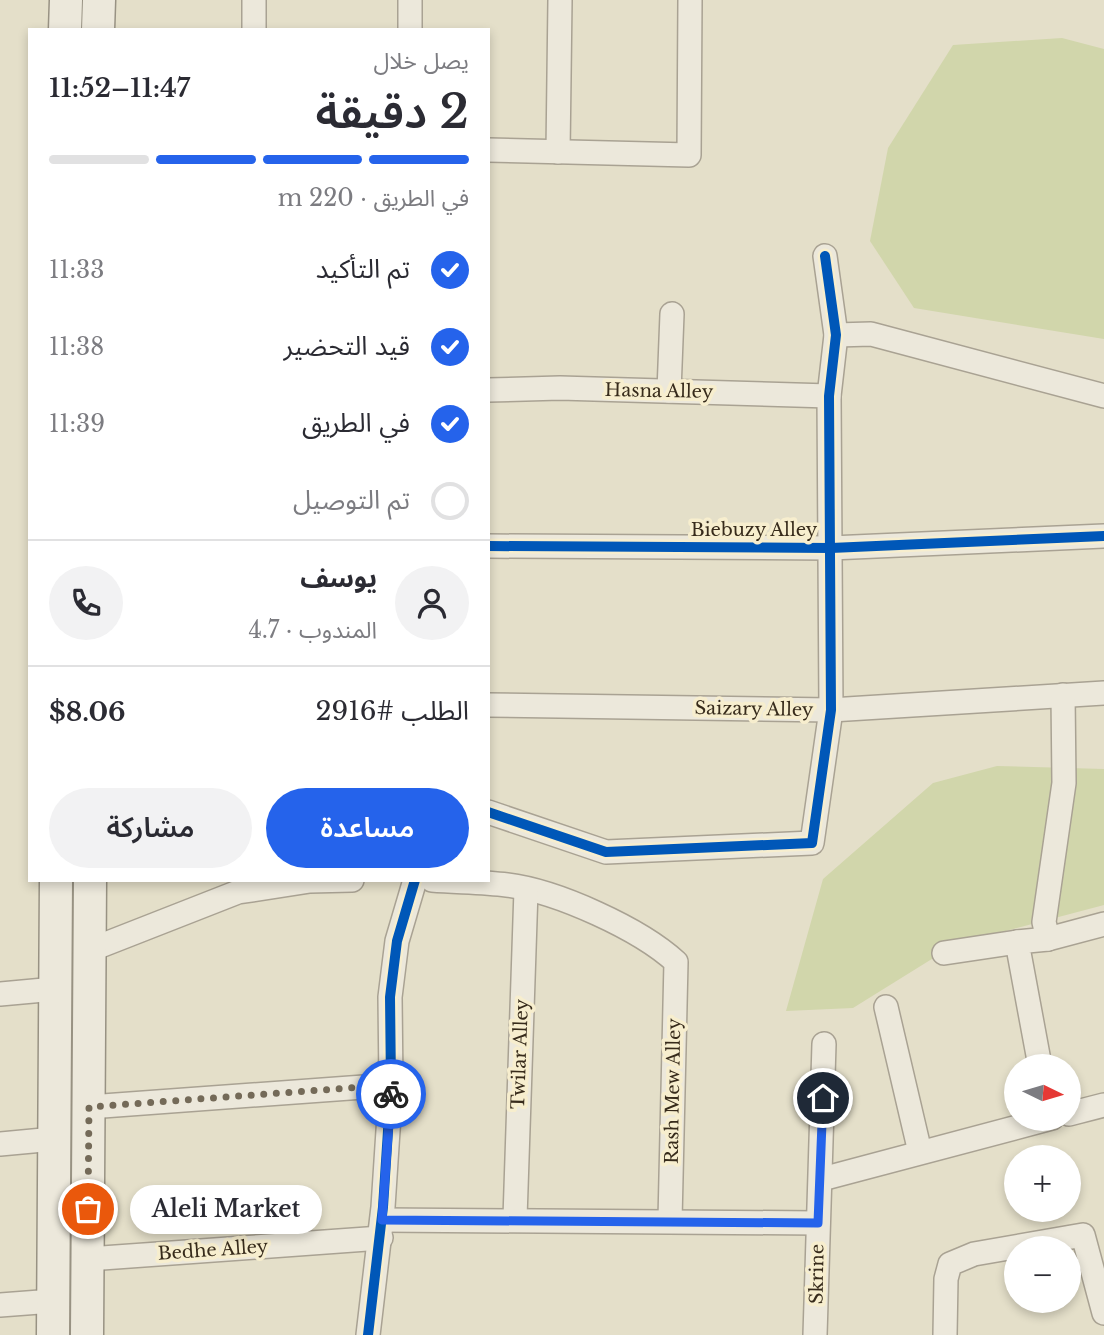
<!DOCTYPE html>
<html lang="ar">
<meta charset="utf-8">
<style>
:root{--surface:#fff;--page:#f2f2f3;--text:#2b2b33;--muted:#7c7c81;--line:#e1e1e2;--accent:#2563eb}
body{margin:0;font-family:"Libre Baskerville","Noto Sans Arabic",serif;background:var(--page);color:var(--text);direction:rtl;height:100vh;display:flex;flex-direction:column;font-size:26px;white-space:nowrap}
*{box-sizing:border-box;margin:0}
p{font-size:23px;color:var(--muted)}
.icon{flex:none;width:38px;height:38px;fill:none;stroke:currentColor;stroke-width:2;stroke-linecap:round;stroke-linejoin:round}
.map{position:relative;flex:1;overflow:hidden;direction:ltr}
.panel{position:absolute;left:28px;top:28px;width:462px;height:854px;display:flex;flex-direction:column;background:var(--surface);border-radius:0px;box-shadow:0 4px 10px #0003;direction:rtl}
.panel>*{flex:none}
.needle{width:46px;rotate:95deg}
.controls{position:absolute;left:1004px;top:1054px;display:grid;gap:14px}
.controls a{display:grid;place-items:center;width:77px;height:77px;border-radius:50%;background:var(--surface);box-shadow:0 4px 10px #0003;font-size:35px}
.pin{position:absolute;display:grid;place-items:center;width:60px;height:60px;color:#fff;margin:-30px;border:4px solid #fff;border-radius:50%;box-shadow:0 2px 7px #0007}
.courier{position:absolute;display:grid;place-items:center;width:70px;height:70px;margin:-35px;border:5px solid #2563eb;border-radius:50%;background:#fff;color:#222;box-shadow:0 2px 9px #0007}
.bubble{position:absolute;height:49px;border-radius:24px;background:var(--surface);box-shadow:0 4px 10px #0003;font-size:23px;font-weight:600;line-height:49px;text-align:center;direction:rtl}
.overview em{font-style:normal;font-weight:600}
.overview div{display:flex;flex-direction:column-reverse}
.overview{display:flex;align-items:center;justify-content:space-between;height:119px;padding:0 21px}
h1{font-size:46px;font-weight:600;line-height:52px}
.bar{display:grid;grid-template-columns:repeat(4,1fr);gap:10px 7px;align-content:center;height:84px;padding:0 21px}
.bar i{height:9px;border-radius:5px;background:var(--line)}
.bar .selected{background:var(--accent)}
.bar p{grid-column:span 4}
.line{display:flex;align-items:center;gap:18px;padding:0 21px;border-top:2px solid var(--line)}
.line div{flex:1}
.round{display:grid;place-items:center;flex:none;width:74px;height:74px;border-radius:37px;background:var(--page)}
ol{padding:0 21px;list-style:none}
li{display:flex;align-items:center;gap:21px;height:77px}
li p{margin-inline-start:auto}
li .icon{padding:7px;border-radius:50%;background:var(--accent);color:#fff;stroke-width:4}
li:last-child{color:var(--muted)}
li i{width:38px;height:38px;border:4px solid var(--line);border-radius:50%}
.primary-button{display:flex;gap:14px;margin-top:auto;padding:14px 21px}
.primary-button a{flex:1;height:80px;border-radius:42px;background:var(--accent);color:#fff;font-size:28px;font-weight:600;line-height:80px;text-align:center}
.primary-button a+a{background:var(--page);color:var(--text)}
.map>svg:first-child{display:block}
.green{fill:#d1d6ab}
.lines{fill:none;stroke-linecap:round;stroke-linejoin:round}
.street-casing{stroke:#a9a293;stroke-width:26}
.secondary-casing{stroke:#989283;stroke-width:35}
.street{stroke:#ece8db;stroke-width:23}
.secondary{stroke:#ece8db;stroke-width:32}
.cycleway-casing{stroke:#f7eece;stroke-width:15}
.cycleway{stroke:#0057b8;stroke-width:10}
.done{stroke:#746a58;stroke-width:7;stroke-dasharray:0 12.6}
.route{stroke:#2563eb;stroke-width:9}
.labels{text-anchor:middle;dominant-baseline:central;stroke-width:7;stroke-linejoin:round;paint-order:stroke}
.street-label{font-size:18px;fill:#372b1b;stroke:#f7eece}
</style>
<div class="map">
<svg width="1104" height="1335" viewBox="0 0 1104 1335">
<rect width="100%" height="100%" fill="#e4dfc9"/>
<g class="green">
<polygon points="1062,38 1104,49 1104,339 914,308 870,241 888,148 953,45"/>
<polygon points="997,766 1104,769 1104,905 956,944 853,1008 786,1011 823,879 933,783"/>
</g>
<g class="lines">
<g class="street-casing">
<g id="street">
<polyline points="254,30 254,0"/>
<polyline points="410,30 410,0"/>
<polyline points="488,150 689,155 690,0"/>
<polyline points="558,152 560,0"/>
<polyline points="836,335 871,334 1104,396"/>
<polyline points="488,390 560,388 829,396"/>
<polyline points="669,391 672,314"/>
<polyline points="488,546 831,548 1104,536"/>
<polyline points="488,705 831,710 1104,693"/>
<polyline points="488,812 606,852 812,843 831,710 829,396 836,335 825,256"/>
<path d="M432 880C457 882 483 882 507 885 557 891 640 929 676 962L670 1220"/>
<polyline points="1048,939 1044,922 1064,783 1063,695"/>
<polyline points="90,950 238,892 310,881 352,880"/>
<polyline points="944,953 1017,942"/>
<polyline points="0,994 55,989"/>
<polyline points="886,1007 920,1152"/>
<polyline points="1040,1066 1017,942 1048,939 1104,924"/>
<polyline points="89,1107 391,1085"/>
<polyline points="1069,1114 1104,1105"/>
<polyline points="0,1144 54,1139"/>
<polyline points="822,1179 1052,1118"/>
<polyline points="515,1218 526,890"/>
<polyline points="382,1220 818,1223"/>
<polyline points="88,1259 381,1238"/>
<polyline points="0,1305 53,1301"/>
<polyline points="368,1335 383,1207 391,1085 390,997 397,941 415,880"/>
<polyline points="815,1335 824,1044"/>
<polyline points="945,1335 946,1279 950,1264 974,1254 1083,1235 1104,1313"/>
</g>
</g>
<g class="secondary-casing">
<g id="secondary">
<polyline points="65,30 66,0"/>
<polyline points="98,30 99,0"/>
<polyline points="53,1335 56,880"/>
<polyline points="87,1335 90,880"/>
</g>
</g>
<use href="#street" class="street"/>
<use href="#secondary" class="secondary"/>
<g class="cycleway-casing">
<g id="cycleway">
<polyline points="488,546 831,548 1104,536"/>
<polyline points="488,812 606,852 812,843 831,710 829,396 836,335 825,256"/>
<polyline points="368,1335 383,1207 391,1085 390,997 397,941 415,880"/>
</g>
</g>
<use href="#cycleway" class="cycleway"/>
</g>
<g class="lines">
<polyline class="done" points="88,1209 89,1107 391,1085 391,1094"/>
<polyline class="route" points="391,1094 382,1220 818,1223 823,1098"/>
</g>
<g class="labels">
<g class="street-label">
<text transform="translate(659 391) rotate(1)">Hasna Alley</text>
<text x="754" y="530">Biebuzy Alley</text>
<text transform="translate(754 709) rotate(1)">Saizary Alley</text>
<text transform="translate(520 1054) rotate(-88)">Twilar Alley</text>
<text transform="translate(673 1091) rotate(-89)">Rash Mew Alley</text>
<text transform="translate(213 1250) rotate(-4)">Bedhe Alley</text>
<text transform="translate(817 1274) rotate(-89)">Skrine</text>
</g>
</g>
</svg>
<div class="controls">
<a><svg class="needle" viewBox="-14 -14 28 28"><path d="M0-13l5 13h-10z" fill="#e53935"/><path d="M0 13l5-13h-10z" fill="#7c7c81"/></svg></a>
<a>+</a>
<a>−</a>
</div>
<div class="pin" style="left:88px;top:1209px;background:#ea580c"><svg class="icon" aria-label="bag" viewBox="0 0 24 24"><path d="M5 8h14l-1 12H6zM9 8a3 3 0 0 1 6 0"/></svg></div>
<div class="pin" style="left:823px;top:1098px;background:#1f2937"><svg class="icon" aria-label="home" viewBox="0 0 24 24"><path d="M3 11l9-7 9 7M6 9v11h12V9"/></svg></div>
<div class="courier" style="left:391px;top:1094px"><svg class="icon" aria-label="bike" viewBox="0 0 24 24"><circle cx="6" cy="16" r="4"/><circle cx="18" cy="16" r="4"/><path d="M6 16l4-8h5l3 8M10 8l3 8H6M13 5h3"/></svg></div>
<div class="bubble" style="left:130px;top:1185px;width:192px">Aleli Market</div>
<section class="panel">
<div class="overview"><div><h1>2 دقيقة</h1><p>يصل خلال</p></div><em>11:47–11:52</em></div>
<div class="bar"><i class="selected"></i><i class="selected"></i><i class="selected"></i><i></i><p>في الطريق · 220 m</p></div>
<ol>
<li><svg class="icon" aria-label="check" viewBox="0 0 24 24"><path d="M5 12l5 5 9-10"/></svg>تم التأكيد<p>11:33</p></li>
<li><svg class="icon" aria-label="check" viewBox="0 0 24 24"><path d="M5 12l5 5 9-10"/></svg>قيد التحضير<p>11:38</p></li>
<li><svg class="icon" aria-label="check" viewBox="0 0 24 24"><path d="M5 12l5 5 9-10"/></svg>في الطريق<p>11:39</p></li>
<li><i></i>تم التوصيل</li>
</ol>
<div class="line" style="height:126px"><a class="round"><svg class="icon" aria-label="person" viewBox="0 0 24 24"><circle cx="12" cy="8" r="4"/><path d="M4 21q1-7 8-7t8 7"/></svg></a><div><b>يوسف</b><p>المندوب · 4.7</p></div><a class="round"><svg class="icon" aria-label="phone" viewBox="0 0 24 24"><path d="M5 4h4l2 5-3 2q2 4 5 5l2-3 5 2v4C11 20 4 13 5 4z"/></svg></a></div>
<div class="line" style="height:91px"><div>الطلب #2916</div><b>$8.06</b></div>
<div class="primary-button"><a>مساعدة</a><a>مشاركة</a></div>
</section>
</div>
